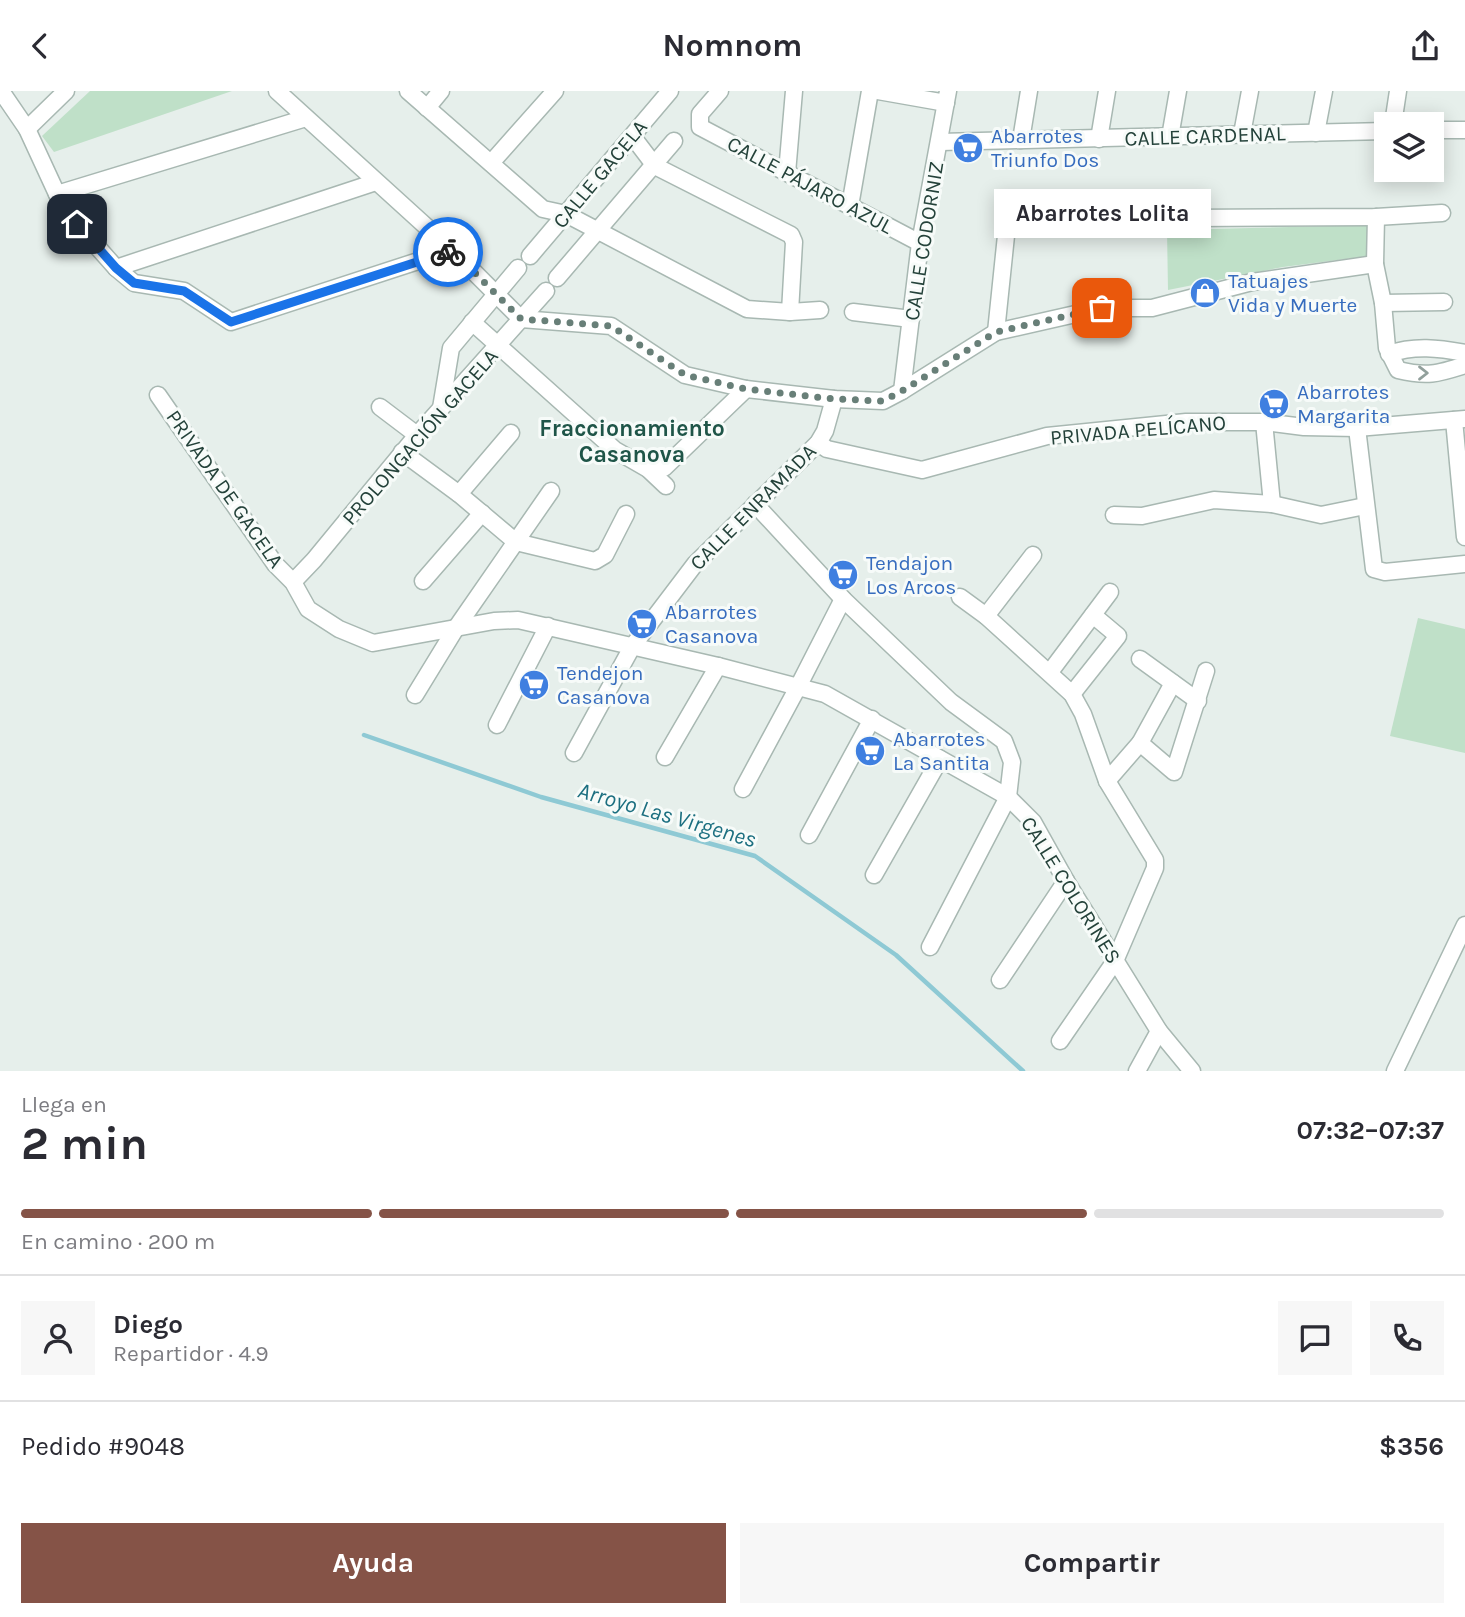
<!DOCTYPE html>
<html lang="es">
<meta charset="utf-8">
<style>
:root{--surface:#fff;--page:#f7f7f7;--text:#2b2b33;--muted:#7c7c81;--line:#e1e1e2;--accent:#855347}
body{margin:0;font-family:Karla,sans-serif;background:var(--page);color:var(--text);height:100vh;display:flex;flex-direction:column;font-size:26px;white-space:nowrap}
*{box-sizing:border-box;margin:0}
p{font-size:23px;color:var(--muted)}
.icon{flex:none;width:38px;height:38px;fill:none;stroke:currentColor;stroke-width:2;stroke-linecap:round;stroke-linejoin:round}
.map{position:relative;height:980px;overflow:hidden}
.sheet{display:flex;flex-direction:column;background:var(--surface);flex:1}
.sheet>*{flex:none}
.controls{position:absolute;left:1374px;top:21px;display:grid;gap:14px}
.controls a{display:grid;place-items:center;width:70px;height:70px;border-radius:0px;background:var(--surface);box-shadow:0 4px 18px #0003;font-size:35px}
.pin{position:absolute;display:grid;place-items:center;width:60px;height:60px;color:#fff;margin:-30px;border-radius:14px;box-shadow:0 4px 10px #0006}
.courier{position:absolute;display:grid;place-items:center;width:70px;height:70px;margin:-35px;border:5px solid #1a73e8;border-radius:50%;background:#fff;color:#222;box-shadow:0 2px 9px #0007}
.bubble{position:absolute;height:49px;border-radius:0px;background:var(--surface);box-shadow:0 4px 18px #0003;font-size:23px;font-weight:700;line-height:49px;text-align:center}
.head em{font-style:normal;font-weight:700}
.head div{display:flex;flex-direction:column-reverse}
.head{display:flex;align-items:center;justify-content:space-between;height:119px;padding:0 21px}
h1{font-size:46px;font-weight:700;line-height:52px}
.bar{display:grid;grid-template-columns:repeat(4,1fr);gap:10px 7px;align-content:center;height:84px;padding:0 21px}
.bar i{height:9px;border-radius:5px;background:var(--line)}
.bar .selected{background:var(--accent)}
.bar p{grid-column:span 4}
.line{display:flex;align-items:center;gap:18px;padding:0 21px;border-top:2px solid var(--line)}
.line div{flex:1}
.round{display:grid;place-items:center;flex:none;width:74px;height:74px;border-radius:0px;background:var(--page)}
.button{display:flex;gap:14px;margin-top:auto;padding:14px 21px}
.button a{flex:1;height:80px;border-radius:0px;background:var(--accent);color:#fff;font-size:28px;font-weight:700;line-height:80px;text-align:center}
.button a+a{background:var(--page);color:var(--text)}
header{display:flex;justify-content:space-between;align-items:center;height:91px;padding:0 21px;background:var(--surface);font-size:32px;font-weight:700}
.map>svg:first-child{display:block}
.green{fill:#bfe0c8}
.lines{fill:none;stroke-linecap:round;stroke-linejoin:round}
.stream{stroke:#8ec9d4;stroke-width:4.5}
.street-casing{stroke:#a8b8b2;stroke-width:19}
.street{stroke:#fff;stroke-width:16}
.oneway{stroke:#92a09c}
.done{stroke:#687f78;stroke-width:7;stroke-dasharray:0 12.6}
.route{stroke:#1a73e8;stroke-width:9}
.labels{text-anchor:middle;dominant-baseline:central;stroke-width:6;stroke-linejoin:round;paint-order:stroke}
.shop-label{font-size:21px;fill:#366cbe;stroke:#f7fbf9;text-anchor:start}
.street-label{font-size:21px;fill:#24423a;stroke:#f7fbf9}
.neighbourhood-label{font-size:23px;font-weight:bold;fill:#1f5548;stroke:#f7fbf9}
.water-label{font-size:23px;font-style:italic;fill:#1c6f80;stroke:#f7fbf9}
</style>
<header><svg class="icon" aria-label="back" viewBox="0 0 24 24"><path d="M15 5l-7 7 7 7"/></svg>Nomnom<svg class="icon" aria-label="share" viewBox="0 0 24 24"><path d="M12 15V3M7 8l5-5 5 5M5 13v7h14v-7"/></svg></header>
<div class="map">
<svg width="1465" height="980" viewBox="0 0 1465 980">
<rect width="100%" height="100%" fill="#e6efeb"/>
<g class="green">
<polygon points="90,0 232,0 54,61 42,45"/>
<polygon points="1369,134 1369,165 1283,176 1168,199 1167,139"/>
<polygon points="1418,527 1465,538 1465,662 1390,645"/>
</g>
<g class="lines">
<polyline class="stream" points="364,644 541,706 755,765 896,864 1023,980"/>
<g class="street-casing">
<g id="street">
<polyline points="1,0 27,38 57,103 77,133 116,177 134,192 184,200 231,231 452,159"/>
<polyline points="277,0 452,159 521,228 611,235 685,284 746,298 834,308 883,310 902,300 996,241 1102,217 1152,217 1252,191 1375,173"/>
<polyline points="408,0 543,118 566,123 747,218 790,221 820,219"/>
<polyline points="720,0 700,23 700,36 920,152"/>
<polyline points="878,0 946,12"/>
<polyline points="427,17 441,0"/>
<polyline points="1393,33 1398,0"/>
<polyline points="27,38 66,0"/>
<polyline points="1432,39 1465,39"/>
<polyline points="1316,42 1324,0"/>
<polyline points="1242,43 1250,0"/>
<polyline points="633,46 655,75 791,144 794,151 790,221"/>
<polyline points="1170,46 1178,0"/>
<polyline points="1099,48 1107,0"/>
<polyline points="1021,49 1029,0"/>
<polyline points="940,51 1386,40"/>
<polyline points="491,72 555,0"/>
<polyline points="787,82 794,0"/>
<polyline points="57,103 306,27"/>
<polyline points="850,115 870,0"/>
<path d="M1376 126 1375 173 1383 212 1387 257 1398 279C1427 286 1437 283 1465 274"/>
<polyline points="530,165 670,0"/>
<polyline points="116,177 376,91"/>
<polyline points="557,187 674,50"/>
<polyline points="1383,212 1444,211"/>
<polyline points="853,221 911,228"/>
<polyline points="472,231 615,359 648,378 666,395"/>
<polyline points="996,241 1007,135 1019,128 1376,126 1442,122"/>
<path d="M1389 263C1414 254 1439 257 1465 262"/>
<polyline points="902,300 920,152 948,0"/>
<polyline points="158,304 275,473 293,491 308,518 339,538 373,552 494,530 518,529 718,575 825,603 1008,706 1033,731 1066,790 1159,940 1192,980"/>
<polyline points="380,316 417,344"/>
<polyline points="441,317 451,257 518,177"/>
<polyline points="1454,329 1465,446"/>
<polyline points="1264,331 1272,413"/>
<polyline points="1357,337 1374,478 1385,481 1465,473"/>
<polyline points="818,352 827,358 922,379 1047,345 1186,331 1264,331 1304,336 1357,337 1465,328"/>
<polyline points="402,361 459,403 516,451 595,470 605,464 626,423"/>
<polyline points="648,378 664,377 746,298"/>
<polyline points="459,403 511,342"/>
<polyline points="755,413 843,508 951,611 1004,650 1012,671 1008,706 930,856"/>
<polyline points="1114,424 1142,425 1214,409 1272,413 1321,424 1365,415"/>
<polyline points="423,490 482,422"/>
<polyline points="293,491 314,469 417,344 546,200"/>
<polyline points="960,506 986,525 1072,603 1083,623 1107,690 1155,769 1155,777 1115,870 1060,950"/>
<polyline points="986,525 1033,464"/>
<polyline points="1140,568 1198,610"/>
<polyline points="1050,581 1110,501"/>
<polyline points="1072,603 1118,545 1093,524"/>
<polyline points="415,604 456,537 551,400"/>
<polyline points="497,634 548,535"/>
<polyline points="1140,652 1174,681 1206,580"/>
<polyline points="574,662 632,556 695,473 818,352 825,340 834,308"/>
<polyline points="665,666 718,575"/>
<polyline points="1107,690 1140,652 1173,592"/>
<polyline points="743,698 798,596 843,508"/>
<polyline points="809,744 872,628"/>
<polyline points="874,784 940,668"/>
<polyline points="1000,889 1066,790"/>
<polyline points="1137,980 1159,940"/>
<polyline points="1395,980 1465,834"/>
</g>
</g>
<use href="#street" class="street"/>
</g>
<defs><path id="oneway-chevron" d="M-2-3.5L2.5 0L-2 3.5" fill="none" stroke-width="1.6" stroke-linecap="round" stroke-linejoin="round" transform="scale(1.75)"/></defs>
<use class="oneway" href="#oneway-chevron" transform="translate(1423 282)"/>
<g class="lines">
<polyline class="done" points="448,161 452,159 521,228 611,235 685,284 746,298 834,308 883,310 902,300 996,241 1102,217"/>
<polyline class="route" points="77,133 116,177 134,192 184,200 231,231 448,161"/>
</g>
<defs>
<g id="supermarket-disc" transform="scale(1.575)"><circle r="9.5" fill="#3f7fe0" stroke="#f7fbf9"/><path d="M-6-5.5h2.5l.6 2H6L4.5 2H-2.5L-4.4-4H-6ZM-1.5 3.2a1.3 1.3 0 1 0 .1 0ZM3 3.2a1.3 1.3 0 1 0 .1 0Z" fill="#fff"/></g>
<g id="shop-disc" transform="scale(1.575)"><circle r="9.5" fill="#3f7fe0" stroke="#f7fbf9"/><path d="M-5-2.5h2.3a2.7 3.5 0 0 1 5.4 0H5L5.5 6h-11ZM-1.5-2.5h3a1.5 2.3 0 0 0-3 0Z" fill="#fff"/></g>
</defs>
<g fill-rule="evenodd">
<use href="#supermarket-disc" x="968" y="57"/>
<use href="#shop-disc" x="1205" y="202"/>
<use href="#supermarket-disc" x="1274" y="313"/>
<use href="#supermarket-disc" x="843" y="484"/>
<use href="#supermarket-disc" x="642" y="533"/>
<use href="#supermarket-disc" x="534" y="594"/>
<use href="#supermarket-disc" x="870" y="660"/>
</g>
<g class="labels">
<g class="shop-label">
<text x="991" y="45">Abarrotes<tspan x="991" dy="24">Triunfo Dos</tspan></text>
<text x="1228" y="190">Tatuajes<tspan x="1228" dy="24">Vida y Muerte</tspan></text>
<text x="1297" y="301">Abarrotes<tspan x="1297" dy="24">Margarita</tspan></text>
<text x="866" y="472">Tendajon<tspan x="866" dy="24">Los Arcos</tspan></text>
<text x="665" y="521">Abarrotes<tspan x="665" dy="24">Casanova</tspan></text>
<text x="557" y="582">Tendejon<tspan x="557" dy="24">Casanova</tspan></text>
<text x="893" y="648">Abarrotes<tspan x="893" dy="24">La Santita</tspan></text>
</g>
<g class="street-label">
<text transform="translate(1205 45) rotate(-2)">CALLE CARDENAL</text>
<text transform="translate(600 83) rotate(-50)">CALLE GACELA</text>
<text transform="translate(810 94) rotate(28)">CALLE PÁJARO AZUL</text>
<text transform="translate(924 150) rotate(-81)">CALLE CODORNIZ</text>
<text transform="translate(1138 339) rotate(-5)">PRIVADA PELÍCANO</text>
<text transform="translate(420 346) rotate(-49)">PROLONGACIÓN GACELA</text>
<text transform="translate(225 398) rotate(55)">PRIVADA DE GACELA</text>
<text transform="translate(753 416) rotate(-45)">CALLE ENRAMADA</text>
<text transform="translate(1071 799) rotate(58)">CALLE COLORINES</text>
</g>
<g class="neighbourhood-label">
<text x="632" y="337">Fraccionamiento<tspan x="632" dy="26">Casanova</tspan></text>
</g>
<g class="water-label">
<text transform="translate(667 724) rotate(16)">Arroyo Las Virgenes</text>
</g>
</g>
</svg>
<div class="controls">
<a><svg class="icon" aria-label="layers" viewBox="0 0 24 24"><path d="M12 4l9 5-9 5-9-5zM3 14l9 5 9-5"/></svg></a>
</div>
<div class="pin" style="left:1102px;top:217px;background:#ea580c"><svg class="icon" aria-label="bag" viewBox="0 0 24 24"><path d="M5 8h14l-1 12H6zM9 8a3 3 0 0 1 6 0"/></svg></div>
<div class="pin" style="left:77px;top:133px;background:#1f2937"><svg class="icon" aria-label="home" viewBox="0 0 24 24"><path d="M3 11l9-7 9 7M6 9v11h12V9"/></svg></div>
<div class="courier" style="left:448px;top:161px"><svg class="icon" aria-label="bike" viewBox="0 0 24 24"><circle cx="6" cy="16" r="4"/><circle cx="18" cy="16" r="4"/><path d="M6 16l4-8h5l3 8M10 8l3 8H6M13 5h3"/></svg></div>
<div class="bubble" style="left:994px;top:98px;width:217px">Abarrotes Lolita</div>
</div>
<section class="sheet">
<div class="head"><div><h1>2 min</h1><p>Llega en</p></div><em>07:32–07:37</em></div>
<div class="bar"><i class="selected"></i><i class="selected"></i><i class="selected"></i><i></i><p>En camino · 200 m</p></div>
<div class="line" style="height:126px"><a class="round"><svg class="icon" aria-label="person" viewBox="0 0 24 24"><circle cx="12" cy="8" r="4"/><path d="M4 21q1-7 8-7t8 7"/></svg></a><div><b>Diego</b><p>Repartidor · 4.9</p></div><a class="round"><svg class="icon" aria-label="chat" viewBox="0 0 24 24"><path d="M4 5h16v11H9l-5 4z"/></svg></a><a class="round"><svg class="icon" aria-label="phone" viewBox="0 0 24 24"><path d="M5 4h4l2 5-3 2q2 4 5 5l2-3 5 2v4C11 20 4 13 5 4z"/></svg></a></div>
<div class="line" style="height:91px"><div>Pedido #9048</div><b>$356</b></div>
<div class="button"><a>Ayuda</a><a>Compartir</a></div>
</section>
